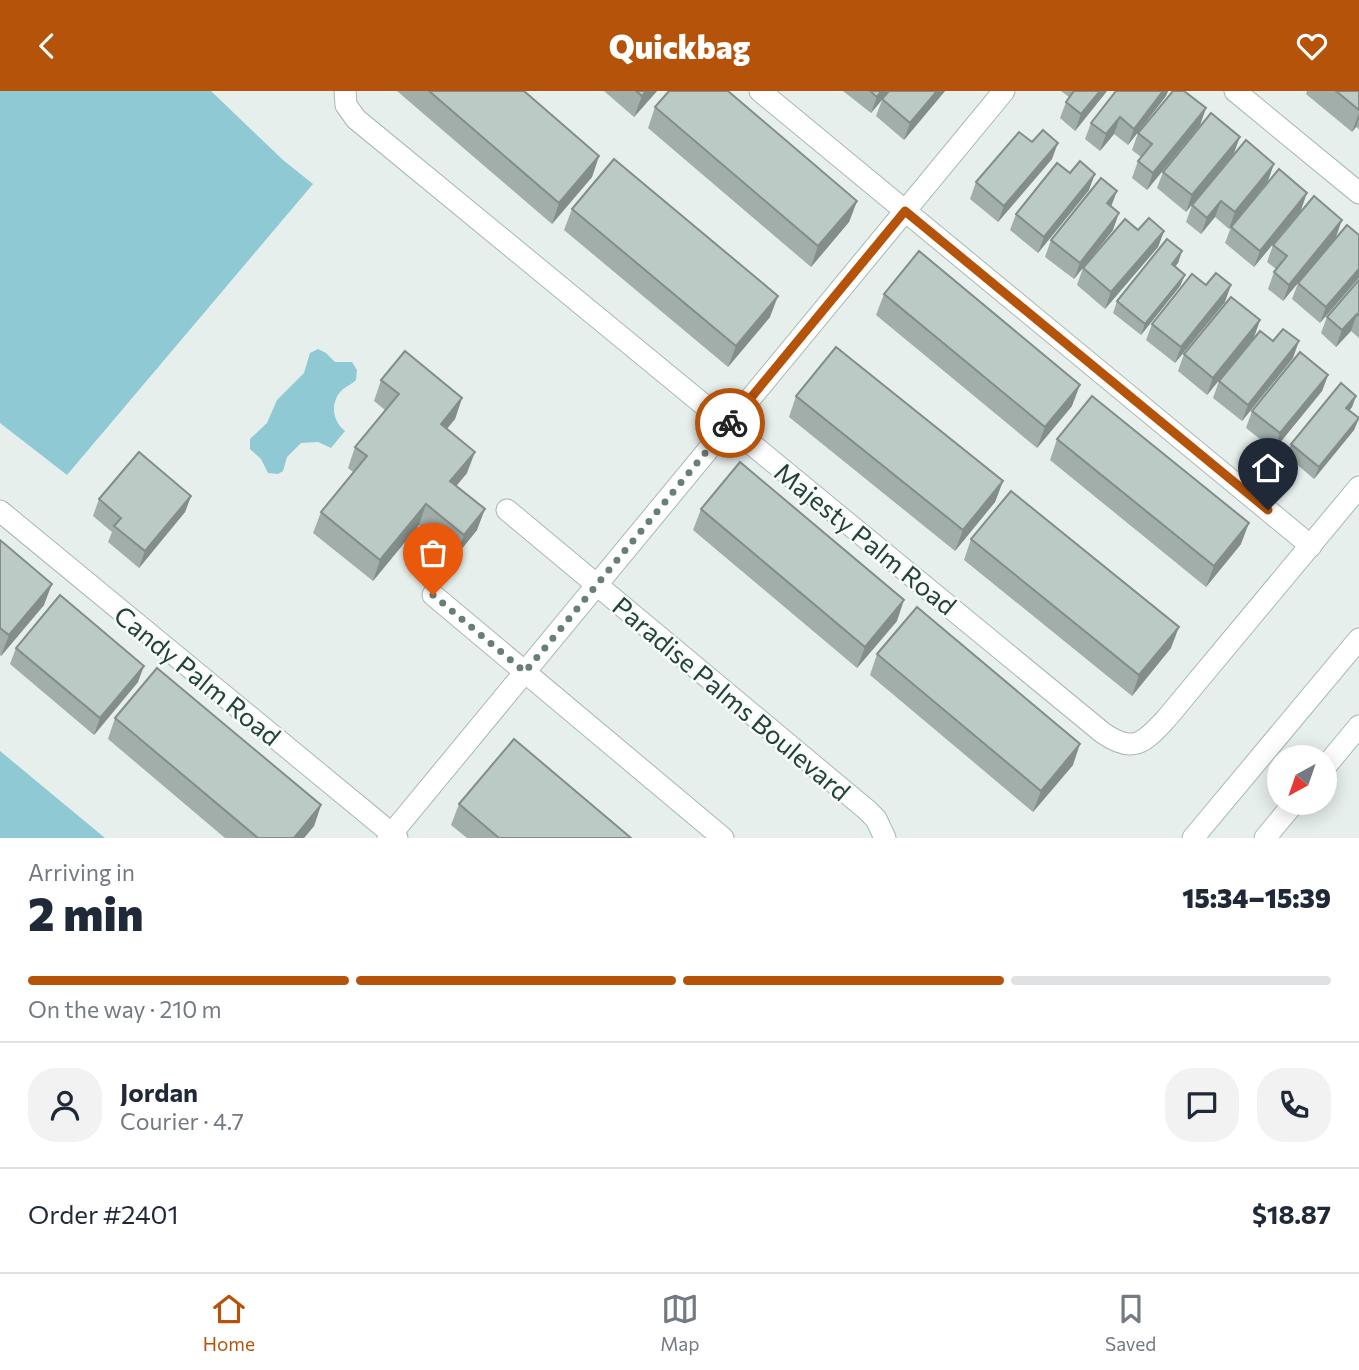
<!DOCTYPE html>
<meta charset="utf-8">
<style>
:root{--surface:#fff;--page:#f2f2f3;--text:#1f2937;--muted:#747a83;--line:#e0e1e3;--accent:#b45309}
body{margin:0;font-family:Commissioner,sans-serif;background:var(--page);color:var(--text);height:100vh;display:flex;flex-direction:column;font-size:26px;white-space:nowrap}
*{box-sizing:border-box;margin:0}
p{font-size:23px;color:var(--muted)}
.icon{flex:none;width:38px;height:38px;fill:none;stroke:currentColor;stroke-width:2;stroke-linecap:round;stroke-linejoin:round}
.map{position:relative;height:747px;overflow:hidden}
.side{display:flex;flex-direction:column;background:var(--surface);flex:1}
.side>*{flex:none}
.needle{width:46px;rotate:220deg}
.controls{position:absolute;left:1267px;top:654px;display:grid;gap:14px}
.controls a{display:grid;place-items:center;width:70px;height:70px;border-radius:50%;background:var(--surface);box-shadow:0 4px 18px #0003;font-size:35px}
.pin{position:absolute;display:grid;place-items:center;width:60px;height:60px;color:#fff;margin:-72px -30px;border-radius:50% 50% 50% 0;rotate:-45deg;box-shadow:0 0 7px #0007}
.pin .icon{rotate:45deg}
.courier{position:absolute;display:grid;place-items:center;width:70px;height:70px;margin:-35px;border:5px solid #b45309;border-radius:50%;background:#fff;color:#222;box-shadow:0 2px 9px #0007}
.overview em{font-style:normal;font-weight:800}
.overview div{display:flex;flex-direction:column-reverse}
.overview{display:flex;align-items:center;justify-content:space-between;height:119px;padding:0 28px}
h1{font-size:46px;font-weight:800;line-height:52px}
.bar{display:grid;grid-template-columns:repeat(4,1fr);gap:10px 7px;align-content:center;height:84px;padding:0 28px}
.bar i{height:9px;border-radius:5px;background:var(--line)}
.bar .selected{background:var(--accent)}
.bar p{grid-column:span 4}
.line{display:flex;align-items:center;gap:18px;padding:0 28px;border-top:2px solid var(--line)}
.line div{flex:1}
.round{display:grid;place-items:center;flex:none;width:74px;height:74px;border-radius:28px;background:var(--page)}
header{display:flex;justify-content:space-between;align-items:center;height:91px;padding:0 28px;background:var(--accent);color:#fff;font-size:32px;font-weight:800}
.dock{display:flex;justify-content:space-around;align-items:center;height:98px;border-top:2px solid var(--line);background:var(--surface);font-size:19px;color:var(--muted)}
.dock a{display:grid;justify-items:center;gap:4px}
.dock .selected{color:var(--accent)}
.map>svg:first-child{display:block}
.water{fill:#8ec9d4}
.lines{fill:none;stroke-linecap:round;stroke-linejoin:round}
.minor-casing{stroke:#a8b8b2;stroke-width:23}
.tertiary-casing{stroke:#a8b8b2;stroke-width:23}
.minor{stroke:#fff;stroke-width:21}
.tertiary{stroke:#fff;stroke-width:21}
.wall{fill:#a1aea9}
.shaded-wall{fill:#838d89}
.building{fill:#bbcac4;stroke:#838d89;stroke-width:2}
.done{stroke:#687f78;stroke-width:7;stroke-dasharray:0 12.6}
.route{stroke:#b45309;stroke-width:9}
.labels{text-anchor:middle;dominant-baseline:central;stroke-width:5;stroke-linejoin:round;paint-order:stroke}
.street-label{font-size:26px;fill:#24423a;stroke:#f7fbf9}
</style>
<header><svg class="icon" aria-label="back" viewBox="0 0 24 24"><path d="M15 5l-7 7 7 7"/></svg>Quickbag<svg class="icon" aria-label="heart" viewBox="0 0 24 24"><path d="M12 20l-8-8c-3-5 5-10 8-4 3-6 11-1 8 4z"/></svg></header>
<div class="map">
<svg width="1359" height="747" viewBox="0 0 1359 747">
<rect width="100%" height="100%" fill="#e6efeb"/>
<g class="water">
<polygon points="0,0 211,0 283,69 313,93 67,384 0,332"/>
<path d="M318 258 326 262 335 271H352L357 279 356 289C352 293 347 295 342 299 330 311 332 330 345 340L331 357 318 351 301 352 287 366 283 380 278 383 268 382 261 368 250 358V348L267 332 277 309 304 282 310 262Z"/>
<polygon points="0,660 105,747 0,747"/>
</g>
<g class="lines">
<g class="minor-casing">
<g id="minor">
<path d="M345 0 346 14 356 28 1103 642C1133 663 1144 652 1166 628L1359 396"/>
<polyline points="760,0 1311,455"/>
<polyline points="1235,0 1359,102"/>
<polyline points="507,419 867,719 876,728 885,747"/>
<polyline points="0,420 397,747"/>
<polyline points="433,504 723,747"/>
<polyline points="388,747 1004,0"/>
</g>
</g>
<g class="tertiary-casing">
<g id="tertiary">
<polyline points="1325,676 1359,635"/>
<polyline points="1193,747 1359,548"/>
<polyline points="1265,747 1294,712"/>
</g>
</g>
<use href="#minor" class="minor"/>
<use href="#tertiary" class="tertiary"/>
</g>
<g class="wall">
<polygon points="397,0 524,0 599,65 592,86 552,133"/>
<polygon points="604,0 657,0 634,26"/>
<polygon points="843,0 945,0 904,49 876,25 882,9 871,22"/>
<polygon points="1061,0 1107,0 1075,40 1060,27 1066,11 1069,6"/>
<polygon points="1116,0 1168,0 1166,5 1128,54 1114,43 1100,60 1085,48 1091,32"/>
<polygon points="1307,0 1359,0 1359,38 1356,36 1352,41 1306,3"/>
<polygon points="655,16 857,110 849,131 811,176 648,37"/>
<polygon points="1206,17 1200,34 1147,99 1132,87 1138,70 1141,66 1132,59 1138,42"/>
<polygon points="1032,51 1052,68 998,131 970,108 976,91"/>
<polygon points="1234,62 1186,121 1157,97 1163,81"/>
<polygon points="1268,90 1229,138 1215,126 1201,143 1186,131 1192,114"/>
<polygon points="1089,99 1038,162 1010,139 1016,123"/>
<polygon points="1111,116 1113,139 1074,188 1045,166 1051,149"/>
<polygon points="572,118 770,226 728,276 564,139"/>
<polygon points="1301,119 1254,176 1225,152 1231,136"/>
<polygon points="1138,139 1164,140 1158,156 1105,218 1077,194 1083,177"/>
<polygon points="1359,144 1320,232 1292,208 1298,192 1283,210 1268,198 1274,181 1276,178 1267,171 1273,154 1336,146 1304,184"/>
<polygon points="1182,160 1178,172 1175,176 1185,184 1180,195 1141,244 1113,222 1117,210"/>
<polygon points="1359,189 1359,247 1351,240 1336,256 1321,242 1327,226"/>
<polygon points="884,203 1072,315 1037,357 876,224"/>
<polygon points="1225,211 1175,272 1146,249 1152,233"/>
<polygon points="1260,229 1254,246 1207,304 1178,280 1184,263"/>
<polygon points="1293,267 1242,330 1213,307 1219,290"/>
<polygon points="1328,284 1322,300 1274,359 1246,337 1252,320"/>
<polygon points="381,289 462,307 455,328 447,338 467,382 456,395 477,439 456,465 419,434 373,490 313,442 321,421 353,381 348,377 355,356 385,319 374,310"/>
<polygon points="796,305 1003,390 995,411 955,460 789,326"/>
<polygon points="1356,305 1352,316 1349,320 1359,327 1354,339 1314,388 1287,365 1291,353"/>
<polygon points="1057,348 1241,453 1206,496 1050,369"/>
<polygon points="191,405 185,421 139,477 108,451 112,441 93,425 99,408"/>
<polygon points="701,418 897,530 857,577 693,439"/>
<polygon points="971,448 1171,557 1132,605 964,469"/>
<polygon points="0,449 44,514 1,565 0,564"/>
<polygon points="16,557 138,591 94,644 10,573"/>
<polygon points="877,563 1073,674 1033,721 870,584"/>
<polygon points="115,627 321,714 314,735 304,747 225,747 108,648"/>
<polygon points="459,713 631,747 467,747 451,734"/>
</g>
<g class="shaded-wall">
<polygon points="646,0 657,0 634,26 642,5"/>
<polygon points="881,0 889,0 871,22 877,6"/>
<polygon points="937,0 945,0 904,49 910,32"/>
<polygon points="1100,0 1107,0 1075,40 1081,23"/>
<polygon points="1163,0 1168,0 1166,5 1128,54 1134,38"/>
<polygon points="1206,17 1200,34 1147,99 1153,82"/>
<polygon points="1359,22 1359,28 1356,36 1352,41"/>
<polygon points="1120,26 1114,43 1100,60 1106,43"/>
<polygon points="1240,46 1234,62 1186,121 1192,104"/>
<polygon points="1058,52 1052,68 998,131 1004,115"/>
<polygon points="599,65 592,86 552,133 559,112"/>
<polygon points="1274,73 1268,90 1229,138 1235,121"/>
<polygon points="1095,83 1089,99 1038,162 1044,146"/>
<polygon points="1117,100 1111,116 1107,112"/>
<polygon points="1307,102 1301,119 1254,176 1260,160"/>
<polygon points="857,110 849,131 811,176 818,155"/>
<polygon points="1221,110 1215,126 1201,143 1207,127"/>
<polygon points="1119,122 1113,139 1074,188 1080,172"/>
<polygon points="1342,129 1336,146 1283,210 1289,194"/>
<polygon points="1164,140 1158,156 1105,218 1111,201"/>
<polygon points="1182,160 1178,172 1167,185 1172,173"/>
<polygon points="1359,178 1359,187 1320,232 1326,216"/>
<polygon points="1185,184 1180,195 1141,244 1145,233"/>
<polygon points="1231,194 1225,211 1175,272 1181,256"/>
<polygon points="778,205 770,226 728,276 736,255"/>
<polygon points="1357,223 1351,240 1336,256 1342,239"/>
<polygon points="1260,229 1254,246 1207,304 1213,287"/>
<polygon points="1299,250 1293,267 1242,330 1248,314"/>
<polygon points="1328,284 1322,300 1274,359 1280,342"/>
<polygon points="1080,294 1072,315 1037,357 1045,336"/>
<polygon points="1356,305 1352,316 1342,329 1346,317"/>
<polygon points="462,307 455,328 433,354 441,333"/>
<polygon points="1359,327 1354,339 1314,388 1319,376"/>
<polygon points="475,361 467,382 443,411 450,390"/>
<polygon points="1003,390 995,411 955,460 963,439"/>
<polygon points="191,405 185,421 139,477 145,460"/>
<polygon points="426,413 419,434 373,490 380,469"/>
<polygon points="485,418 477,439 456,465 464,444"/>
<polygon points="1249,432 1241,453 1206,496 1214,475"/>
<polygon points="52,493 44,514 1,565 9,544"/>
<polygon points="904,509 897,530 857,577 865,556"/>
<polygon points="1179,536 1171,557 1132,605 1139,584"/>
<polygon points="144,575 138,591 94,644 100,627"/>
<polygon points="1080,653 1073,674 1033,721 1041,700"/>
<polygon points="321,714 314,735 304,747 294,747"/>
</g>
<g class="building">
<polygon points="429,0 524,0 599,65 559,112"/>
<polygon points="636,0 646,0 642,5"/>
<polygon points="669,0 728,0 857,110 818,155 655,16"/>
<polygon points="870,0 881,0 877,6"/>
<polygon points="889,0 937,0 910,32 882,8"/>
<polygon points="1074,0 1100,0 1081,23 1066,11"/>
<polygon points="1116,0 1163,0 1134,38 1120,26 1106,43 1091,32"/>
<polygon points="1173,0 1184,0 1206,17 1153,82 1138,70 1152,53 1138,42"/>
<polygon points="1336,0 1359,0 1359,19"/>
<polygon points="1211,22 1240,46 1192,104 1163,81"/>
<polygon points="1043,39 1058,52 1004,115 976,91 1019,41 1032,51"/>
<polygon points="1246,49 1274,73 1235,121 1221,110 1207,127 1192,114"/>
<polygon points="614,68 778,205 736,255 572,118"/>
<polygon points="1080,70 1095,83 1044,146 1016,123 1057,72 1070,82"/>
<polygon points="1279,78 1307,102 1260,160 1231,136"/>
<polygon points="1101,87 1117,100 1107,112 1119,122 1080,172 1051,149"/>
<polygon points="1314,105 1342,129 1289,194 1274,181 1287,165 1273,154"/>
<polygon points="1149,127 1164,140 1111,201 1083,177 1125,128 1138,139"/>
<polygon points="1347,134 1359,144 1359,178 1326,216 1298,192"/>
<polygon points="1167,148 1182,160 1172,173 1185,184 1145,233 1117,210"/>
<polygon points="919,160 1080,294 1045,336 884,203"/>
<polygon points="1216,182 1231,194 1181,256 1152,233 1192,183 1206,194"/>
<polygon points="1359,189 1359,225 1357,223 1342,239 1327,226"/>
<polygon points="1231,206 1260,229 1213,287 1184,263"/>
<polygon points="1283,238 1299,250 1248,314 1219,290 1260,240 1273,250"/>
<polygon points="836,256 1003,390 963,439 796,305"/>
<polygon points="405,260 462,307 441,333 475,361 450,390 485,418 464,444 426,413 380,469 321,421 367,365 355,356 399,303 381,289"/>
<polygon points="1300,261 1328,284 1280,342 1252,320"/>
<polygon points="1341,292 1356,305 1346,317 1359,327 1319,376 1291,353"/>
<polygon points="1092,305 1249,432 1214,475 1057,348"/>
<polygon points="139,361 191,405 145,460 114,435 121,427 99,408"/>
<polygon points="740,371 904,509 865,556 701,418"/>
<polygon points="1011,400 1179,536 1139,584 971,448"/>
<polygon points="0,449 52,493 9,544 0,537"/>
<polygon points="60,504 144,575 100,627 16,557"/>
<polygon points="917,516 1080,653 1041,700 877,563"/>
<polygon points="157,577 321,714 294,747 258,747 115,627"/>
<polygon points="514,648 631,747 499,747 459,713"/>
</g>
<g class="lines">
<polyline class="done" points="433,504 525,581 730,332"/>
<polyline class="route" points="730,332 905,120 1268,419"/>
</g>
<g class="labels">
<g class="street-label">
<text transform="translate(866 447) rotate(39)">Majesty Palm Road</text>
<text transform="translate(198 584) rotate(39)">Candy Palm Road</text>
<text transform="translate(732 607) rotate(40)">Paradise Palms Boulevard</text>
</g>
</g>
</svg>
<div class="controls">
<a><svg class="needle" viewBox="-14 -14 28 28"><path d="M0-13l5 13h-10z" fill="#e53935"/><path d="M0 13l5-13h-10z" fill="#747a83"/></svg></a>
</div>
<div class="pin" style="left:433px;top:504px;background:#ea580c"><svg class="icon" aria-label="bag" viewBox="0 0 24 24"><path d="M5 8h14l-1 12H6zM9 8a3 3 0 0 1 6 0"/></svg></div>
<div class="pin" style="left:1268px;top:419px;background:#1f2937"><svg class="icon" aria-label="home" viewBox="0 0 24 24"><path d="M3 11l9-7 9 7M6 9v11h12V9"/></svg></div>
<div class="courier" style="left:730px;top:332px"><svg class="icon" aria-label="bike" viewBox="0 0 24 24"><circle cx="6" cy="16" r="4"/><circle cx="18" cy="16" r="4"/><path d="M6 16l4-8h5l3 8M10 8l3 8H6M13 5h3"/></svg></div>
</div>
<section class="side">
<div class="overview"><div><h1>2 min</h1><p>Arriving in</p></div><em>15:34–15:39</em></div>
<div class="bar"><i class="selected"></i><i class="selected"></i><i class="selected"></i><i></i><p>On the way · 210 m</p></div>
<div class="line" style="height:126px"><a class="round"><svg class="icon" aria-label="person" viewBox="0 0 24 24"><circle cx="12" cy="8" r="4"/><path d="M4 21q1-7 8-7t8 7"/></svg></a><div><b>Jordan</b><p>Courier · 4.7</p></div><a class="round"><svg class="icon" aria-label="chat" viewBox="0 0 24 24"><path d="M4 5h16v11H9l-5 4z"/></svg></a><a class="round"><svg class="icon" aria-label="phone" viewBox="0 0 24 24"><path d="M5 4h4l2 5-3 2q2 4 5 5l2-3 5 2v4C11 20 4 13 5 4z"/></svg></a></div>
<div class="line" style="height:91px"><div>Order #2401</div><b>$18.87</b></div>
</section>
<nav class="dock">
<a class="selected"><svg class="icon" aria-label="home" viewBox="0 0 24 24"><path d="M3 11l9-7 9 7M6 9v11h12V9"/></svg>Home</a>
<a><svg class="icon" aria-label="map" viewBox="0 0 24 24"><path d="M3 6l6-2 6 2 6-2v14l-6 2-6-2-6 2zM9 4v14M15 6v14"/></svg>Map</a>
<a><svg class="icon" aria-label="saved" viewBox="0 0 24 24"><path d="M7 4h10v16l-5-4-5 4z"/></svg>Saved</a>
</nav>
